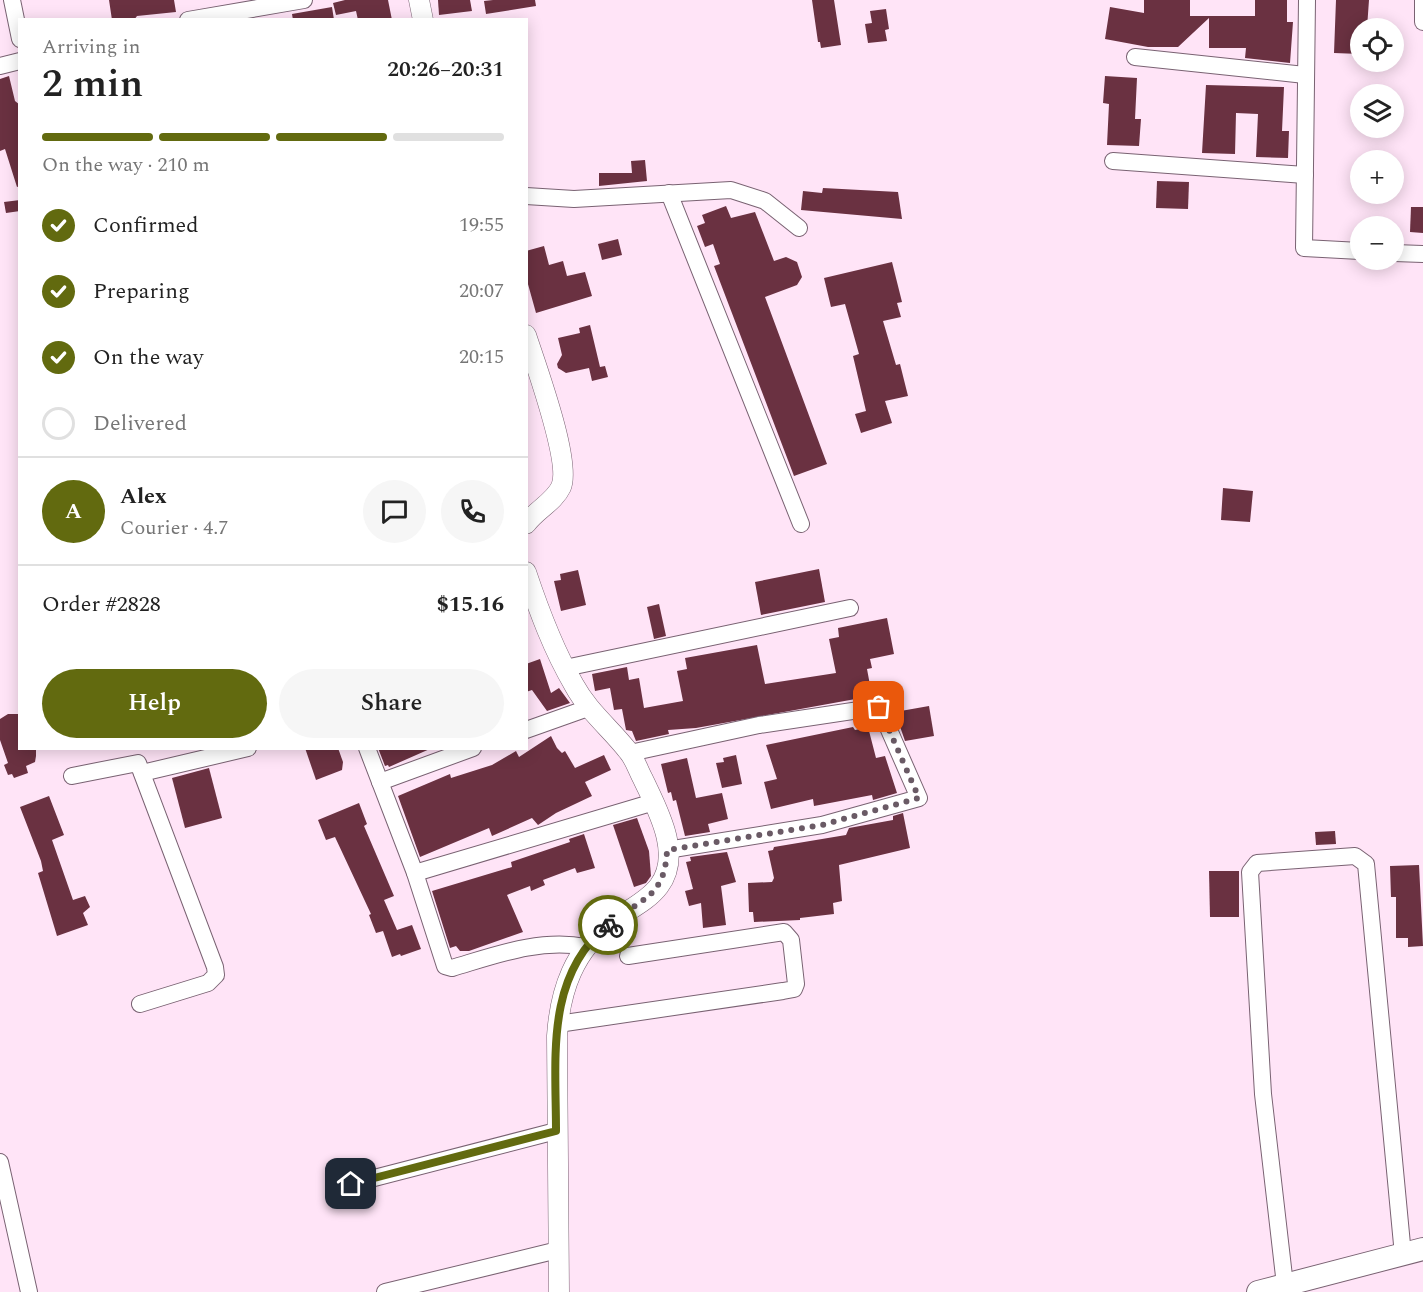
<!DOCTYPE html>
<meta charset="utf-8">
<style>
:root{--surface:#fff;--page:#f6f6f6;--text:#222;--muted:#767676;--line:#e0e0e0;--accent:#626a0f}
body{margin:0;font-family:Spectral,serif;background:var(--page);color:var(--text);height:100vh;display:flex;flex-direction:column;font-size:22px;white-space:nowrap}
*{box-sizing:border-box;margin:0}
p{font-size:20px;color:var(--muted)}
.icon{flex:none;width:33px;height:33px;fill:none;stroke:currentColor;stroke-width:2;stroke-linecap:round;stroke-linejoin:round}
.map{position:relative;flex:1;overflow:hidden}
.details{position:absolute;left:18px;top:18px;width:510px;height:732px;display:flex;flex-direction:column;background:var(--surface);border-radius:0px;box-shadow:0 3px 15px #0003}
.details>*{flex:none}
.fabs{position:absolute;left:1350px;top:18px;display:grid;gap:12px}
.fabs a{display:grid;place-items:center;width:54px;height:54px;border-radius:50%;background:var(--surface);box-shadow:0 3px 15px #0003;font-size:30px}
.pin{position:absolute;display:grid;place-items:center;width:51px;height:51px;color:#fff;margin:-26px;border-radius:12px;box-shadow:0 3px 9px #0006}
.courier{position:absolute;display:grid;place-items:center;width:60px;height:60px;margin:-30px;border:4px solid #626a0f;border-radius:50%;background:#fff;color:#222;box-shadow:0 2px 8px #0007}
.head em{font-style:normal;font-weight:600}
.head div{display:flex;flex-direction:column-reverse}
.head{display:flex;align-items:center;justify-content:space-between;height:102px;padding:0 24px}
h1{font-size:39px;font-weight:600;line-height:45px}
.bar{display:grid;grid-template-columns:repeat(4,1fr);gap:9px 6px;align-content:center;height:72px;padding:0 24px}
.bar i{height:8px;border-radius:4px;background:var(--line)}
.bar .current{background:var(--accent)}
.bar p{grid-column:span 4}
.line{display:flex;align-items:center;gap:15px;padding:0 24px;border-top:2px solid var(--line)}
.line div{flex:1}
.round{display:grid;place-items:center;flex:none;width:63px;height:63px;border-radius:32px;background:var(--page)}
ol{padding:0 24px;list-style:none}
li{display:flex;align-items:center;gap:18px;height:66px}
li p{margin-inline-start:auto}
li .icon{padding:6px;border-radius:50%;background:var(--accent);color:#fff;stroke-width:4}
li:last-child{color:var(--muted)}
li i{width:33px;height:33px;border:3px solid var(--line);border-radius:50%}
.cta{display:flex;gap:12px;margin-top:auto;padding:12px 24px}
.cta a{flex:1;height:69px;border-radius:36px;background:var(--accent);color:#fff;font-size:24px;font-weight:600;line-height:69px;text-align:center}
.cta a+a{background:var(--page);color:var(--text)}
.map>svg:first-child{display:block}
.building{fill:#6a3141}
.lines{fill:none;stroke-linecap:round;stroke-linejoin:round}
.minor-casing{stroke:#796272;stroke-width:18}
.tertiary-casing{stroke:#796272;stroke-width:21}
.secondary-casing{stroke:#796272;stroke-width:24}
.minor{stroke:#fff;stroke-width:16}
.tertiary{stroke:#fff;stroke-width:20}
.secondary{stroke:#fff;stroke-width:22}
.done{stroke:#6a5a65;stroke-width:6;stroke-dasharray:0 10.8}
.route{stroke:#626a0f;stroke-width:8}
</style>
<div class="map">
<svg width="1423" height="1292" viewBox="0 0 1423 1292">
<rect width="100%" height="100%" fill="#ffe4f7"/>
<g class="building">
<polygon points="109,0 174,0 176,12 137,16 134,20 112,20"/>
<polygon points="345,0 388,0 392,20 358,20 356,11 336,15 333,3"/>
<polygon points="438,0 470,0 472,11 439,15"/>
<polygon points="493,0 535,0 536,6 486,14 484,1"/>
<polygon points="812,0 834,0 841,45 821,48 820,42 818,42"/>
<polygon points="1144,0 1190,0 1190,16 1255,16 1255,0 1287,0 1287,22 1293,22 1290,63 1245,58 1246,48 1209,48 1209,18 1178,47 1148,47 1105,39 1110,7 1144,13"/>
<polygon points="1336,0 1369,0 1367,28 1360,28 1360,54 1334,53"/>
<polygon points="332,7 334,20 293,20 292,14"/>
<polygon points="886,9 889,29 885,30 887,41 868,43 865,24 872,23 870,11"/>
<polygon points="9,76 15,101 20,105 20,186 17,187 5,149 0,151 0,79"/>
<polygon points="1105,76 1137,78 1135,119 1141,119 1139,146 1107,145 1109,104 1103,103"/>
<polygon points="1206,85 1284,87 1282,131 1289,131 1288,158 1256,157 1258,114 1236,113 1235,154 1202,153"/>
<polygon points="645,160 647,181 599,186 599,173 632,173 631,161"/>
<polygon points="1157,181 1189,182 1188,209 1156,208"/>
<polygon points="823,188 898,192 902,219 801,210 803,191 822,193"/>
<polygon points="20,200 20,211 6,213 4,202"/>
<polygon points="726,206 731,218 755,212 774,261 786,257 797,262 802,277 797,285 765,297 827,464 794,476 714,266 720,264 713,244 705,247 697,226 705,223 702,215"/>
<polygon points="1411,207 1423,207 1423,233 1410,232"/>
<polygon points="618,239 622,255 602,260 598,244"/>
<polygon points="544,246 549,265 563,261 567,276 585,272 592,296 536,313 526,277 526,251"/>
<polygon points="892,262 902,302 897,303 901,317 883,321 896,365 900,364 908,396 885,401 892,423 861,433 855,414 866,411 853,356 859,354 845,304 831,307 824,278"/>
<polygon points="590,325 600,367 605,366 608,377 592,381 589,368 566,373 558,368 557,364 562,355 558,338 580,333 579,328"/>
<polygon points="1223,488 1253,491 1250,522 1221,520"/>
<polygon points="819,569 825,602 761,615 755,582"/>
<polygon points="578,570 586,605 561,611 554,581 561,580 560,574"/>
<polygon points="659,604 666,636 654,639 647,607"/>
<polygon points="887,618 894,654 870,659 872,668 867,669 872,696 696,728 668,730 669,734 636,741 632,731 626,730 622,709 614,710 610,688 595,691 592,674 627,667 629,680 639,678 644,708 683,701 677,671 687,669 685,658 757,645 765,684 836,673 829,639 839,637 838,628"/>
<polygon points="540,659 551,693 559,688 570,703 547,711 532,690 526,692 526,664"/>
<polygon points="929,706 934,736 905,741 895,712"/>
<polygon points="19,714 19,749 36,748 36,756 35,762 26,766 28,773 14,778 12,774 8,775 4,765 8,763 0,740 0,719 8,714"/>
<polygon points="853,727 855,730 868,727 876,758 885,756 897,793 873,800 872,795 814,806 813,799 771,809 764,782 777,779 766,745"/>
<polygon points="551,736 557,748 562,753 565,751 575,768 604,755 611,770 585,782 592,796 556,813 538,825 532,818 492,836 489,828 420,857 398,796 450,774 451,778 492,765 516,751 519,757"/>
<polygon points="305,748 338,748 343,762 342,770 316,780"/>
<polygon points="378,748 432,748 389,767 388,765 385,766"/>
<polygon points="736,755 742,784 722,788 716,763 724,762 723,758"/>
<polygon points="687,758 696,798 722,793 728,819 708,824 710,832 685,836 676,800 673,801 671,792 668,793 661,764"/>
<polygon points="209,768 222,818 185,828 172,778"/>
<polygon points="49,796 64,835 52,840 73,900 85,896 90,907 83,913 88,925 57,936 38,873 43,871 41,861 20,807"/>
<polygon points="359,803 367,824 364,826 394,896 384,900 397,930 412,925 421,949 401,956 400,954 392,957 383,931 376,933 369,915 371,914 335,837 326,840 318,820"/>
<polygon points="903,813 910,848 839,865 842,901 833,903 834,914 800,918 800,920 754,922 753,912 749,912 748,883 772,882 774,878 768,851 773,850 774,847 846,835 849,828 893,820 893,816"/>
<polygon points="637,818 649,851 651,876 646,883 634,887 613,825"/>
<polygon points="1335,831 1336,844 1316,845 1315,832"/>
<polygon points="584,834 595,868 577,873 575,868 543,880 545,885 531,891 530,886 507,895 523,932 469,951 460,951 456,946 450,948 432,891 512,867 511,862 570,842 569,839"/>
<polygon points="727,852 736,882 721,886 726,925 703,928 701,903 689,906 685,891 693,889 686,862 691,861 690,857"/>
<polygon points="1419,865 1423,946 1408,947 1408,938 1396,938 1396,897 1391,897 1390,866"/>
<polygon points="1209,871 1239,871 1239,917 1210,917"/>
</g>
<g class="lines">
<g class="minor-casing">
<g id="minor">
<polyline points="12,0 20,39"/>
<polyline points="1307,0 1304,248 1360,251"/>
<polyline points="1423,0 1423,22"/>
<polyline points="188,20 304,0"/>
<polyline points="1135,57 1305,75"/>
<polyline points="0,66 20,61"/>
<polyline points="1113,161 1305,175"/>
<polyline points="669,193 801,524"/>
<polyline points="526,196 574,199 731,190 765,201 799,228"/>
<polyline points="1394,253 1423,254"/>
<polyline points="565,668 850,608"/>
<polyline points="526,730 588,708"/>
<path d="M367 748 415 873 445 966 452 968C496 955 540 938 586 947"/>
<polyline points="630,753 759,725 879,707 919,798 822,825 667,850"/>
<polyline points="142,773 248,748"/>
<polyline points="72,776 138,763 215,967 216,975 208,983 140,1004"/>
<polyline points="380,782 473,748"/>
<polyline points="415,873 654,802"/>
<polyline points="558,1024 783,991 794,989 796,984 791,940 784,932 628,956"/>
<polyline points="0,1162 29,1292"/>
<polyline points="351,1184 556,1131"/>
<polyline points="1285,1285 1263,1094 1250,872 1257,863 1355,856 1366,864 1403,1255"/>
<polyline points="385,1292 558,1250"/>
</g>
</g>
<g class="tertiary-casing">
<g id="tertiary">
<polyline points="419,0 423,20"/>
<path d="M526 335C535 363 572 463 561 487 554 502 536 510 526 524"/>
<path d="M526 572C539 611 553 649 574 685 588 711 610 728 628 751 635 759 638 770 643 779 657 809 683 854 659 886 647 902 627 910 612 922 574 950 560 990 557 1036L559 1292"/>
</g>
</g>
<g class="secondary-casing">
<polyline id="secondary" points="1258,1292 1423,1249"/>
</g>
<use href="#minor" class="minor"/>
<use href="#tertiary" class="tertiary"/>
<use href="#secondary" class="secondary"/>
</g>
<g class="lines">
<path class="done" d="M608 925C640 898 665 899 667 850L822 825 919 798 879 707"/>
<path class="route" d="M351 1184 556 1131C556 1058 545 976 608 925"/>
</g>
</svg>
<div class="fabs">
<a><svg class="icon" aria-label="locate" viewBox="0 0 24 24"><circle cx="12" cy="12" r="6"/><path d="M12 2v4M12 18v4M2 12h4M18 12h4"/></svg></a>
<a><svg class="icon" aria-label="layers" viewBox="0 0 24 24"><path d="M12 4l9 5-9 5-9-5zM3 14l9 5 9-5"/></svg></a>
<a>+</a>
<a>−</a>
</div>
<div class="pin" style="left:879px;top:707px;background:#ea580c"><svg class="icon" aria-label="bag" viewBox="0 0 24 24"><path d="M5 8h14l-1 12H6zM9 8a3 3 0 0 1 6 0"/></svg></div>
<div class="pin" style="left:351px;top:1184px;background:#1f2937"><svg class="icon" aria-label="home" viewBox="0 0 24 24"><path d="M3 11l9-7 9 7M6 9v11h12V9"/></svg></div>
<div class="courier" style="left:608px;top:925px"><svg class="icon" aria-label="bike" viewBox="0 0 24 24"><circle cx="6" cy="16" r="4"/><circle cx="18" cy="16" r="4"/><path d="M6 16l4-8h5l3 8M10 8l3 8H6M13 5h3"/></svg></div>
<section class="details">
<div class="head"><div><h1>2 min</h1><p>Arriving in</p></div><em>20:26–20:31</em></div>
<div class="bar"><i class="current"></i><i class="current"></i><i class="current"></i><i></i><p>On the way · 210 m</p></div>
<ol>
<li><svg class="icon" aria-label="check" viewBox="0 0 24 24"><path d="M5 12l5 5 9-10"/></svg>Confirmed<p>19:55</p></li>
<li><svg class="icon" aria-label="check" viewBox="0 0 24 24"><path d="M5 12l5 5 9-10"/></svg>Preparing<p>20:07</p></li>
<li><svg class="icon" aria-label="check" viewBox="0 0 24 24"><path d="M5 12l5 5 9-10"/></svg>On the way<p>20:15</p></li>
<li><i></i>Delivered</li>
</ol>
<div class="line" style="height:108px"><b class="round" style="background:var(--accent);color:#fff">A</b><div><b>Alex</b><p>Courier · 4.7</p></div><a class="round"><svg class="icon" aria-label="chat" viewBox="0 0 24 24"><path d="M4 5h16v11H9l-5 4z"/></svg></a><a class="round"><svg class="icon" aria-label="phone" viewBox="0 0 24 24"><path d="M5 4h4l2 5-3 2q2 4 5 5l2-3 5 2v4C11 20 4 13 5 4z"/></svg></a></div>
<div class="line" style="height:78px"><div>Order #2828</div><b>$15.16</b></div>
<div class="cta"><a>Help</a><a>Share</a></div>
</section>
</div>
